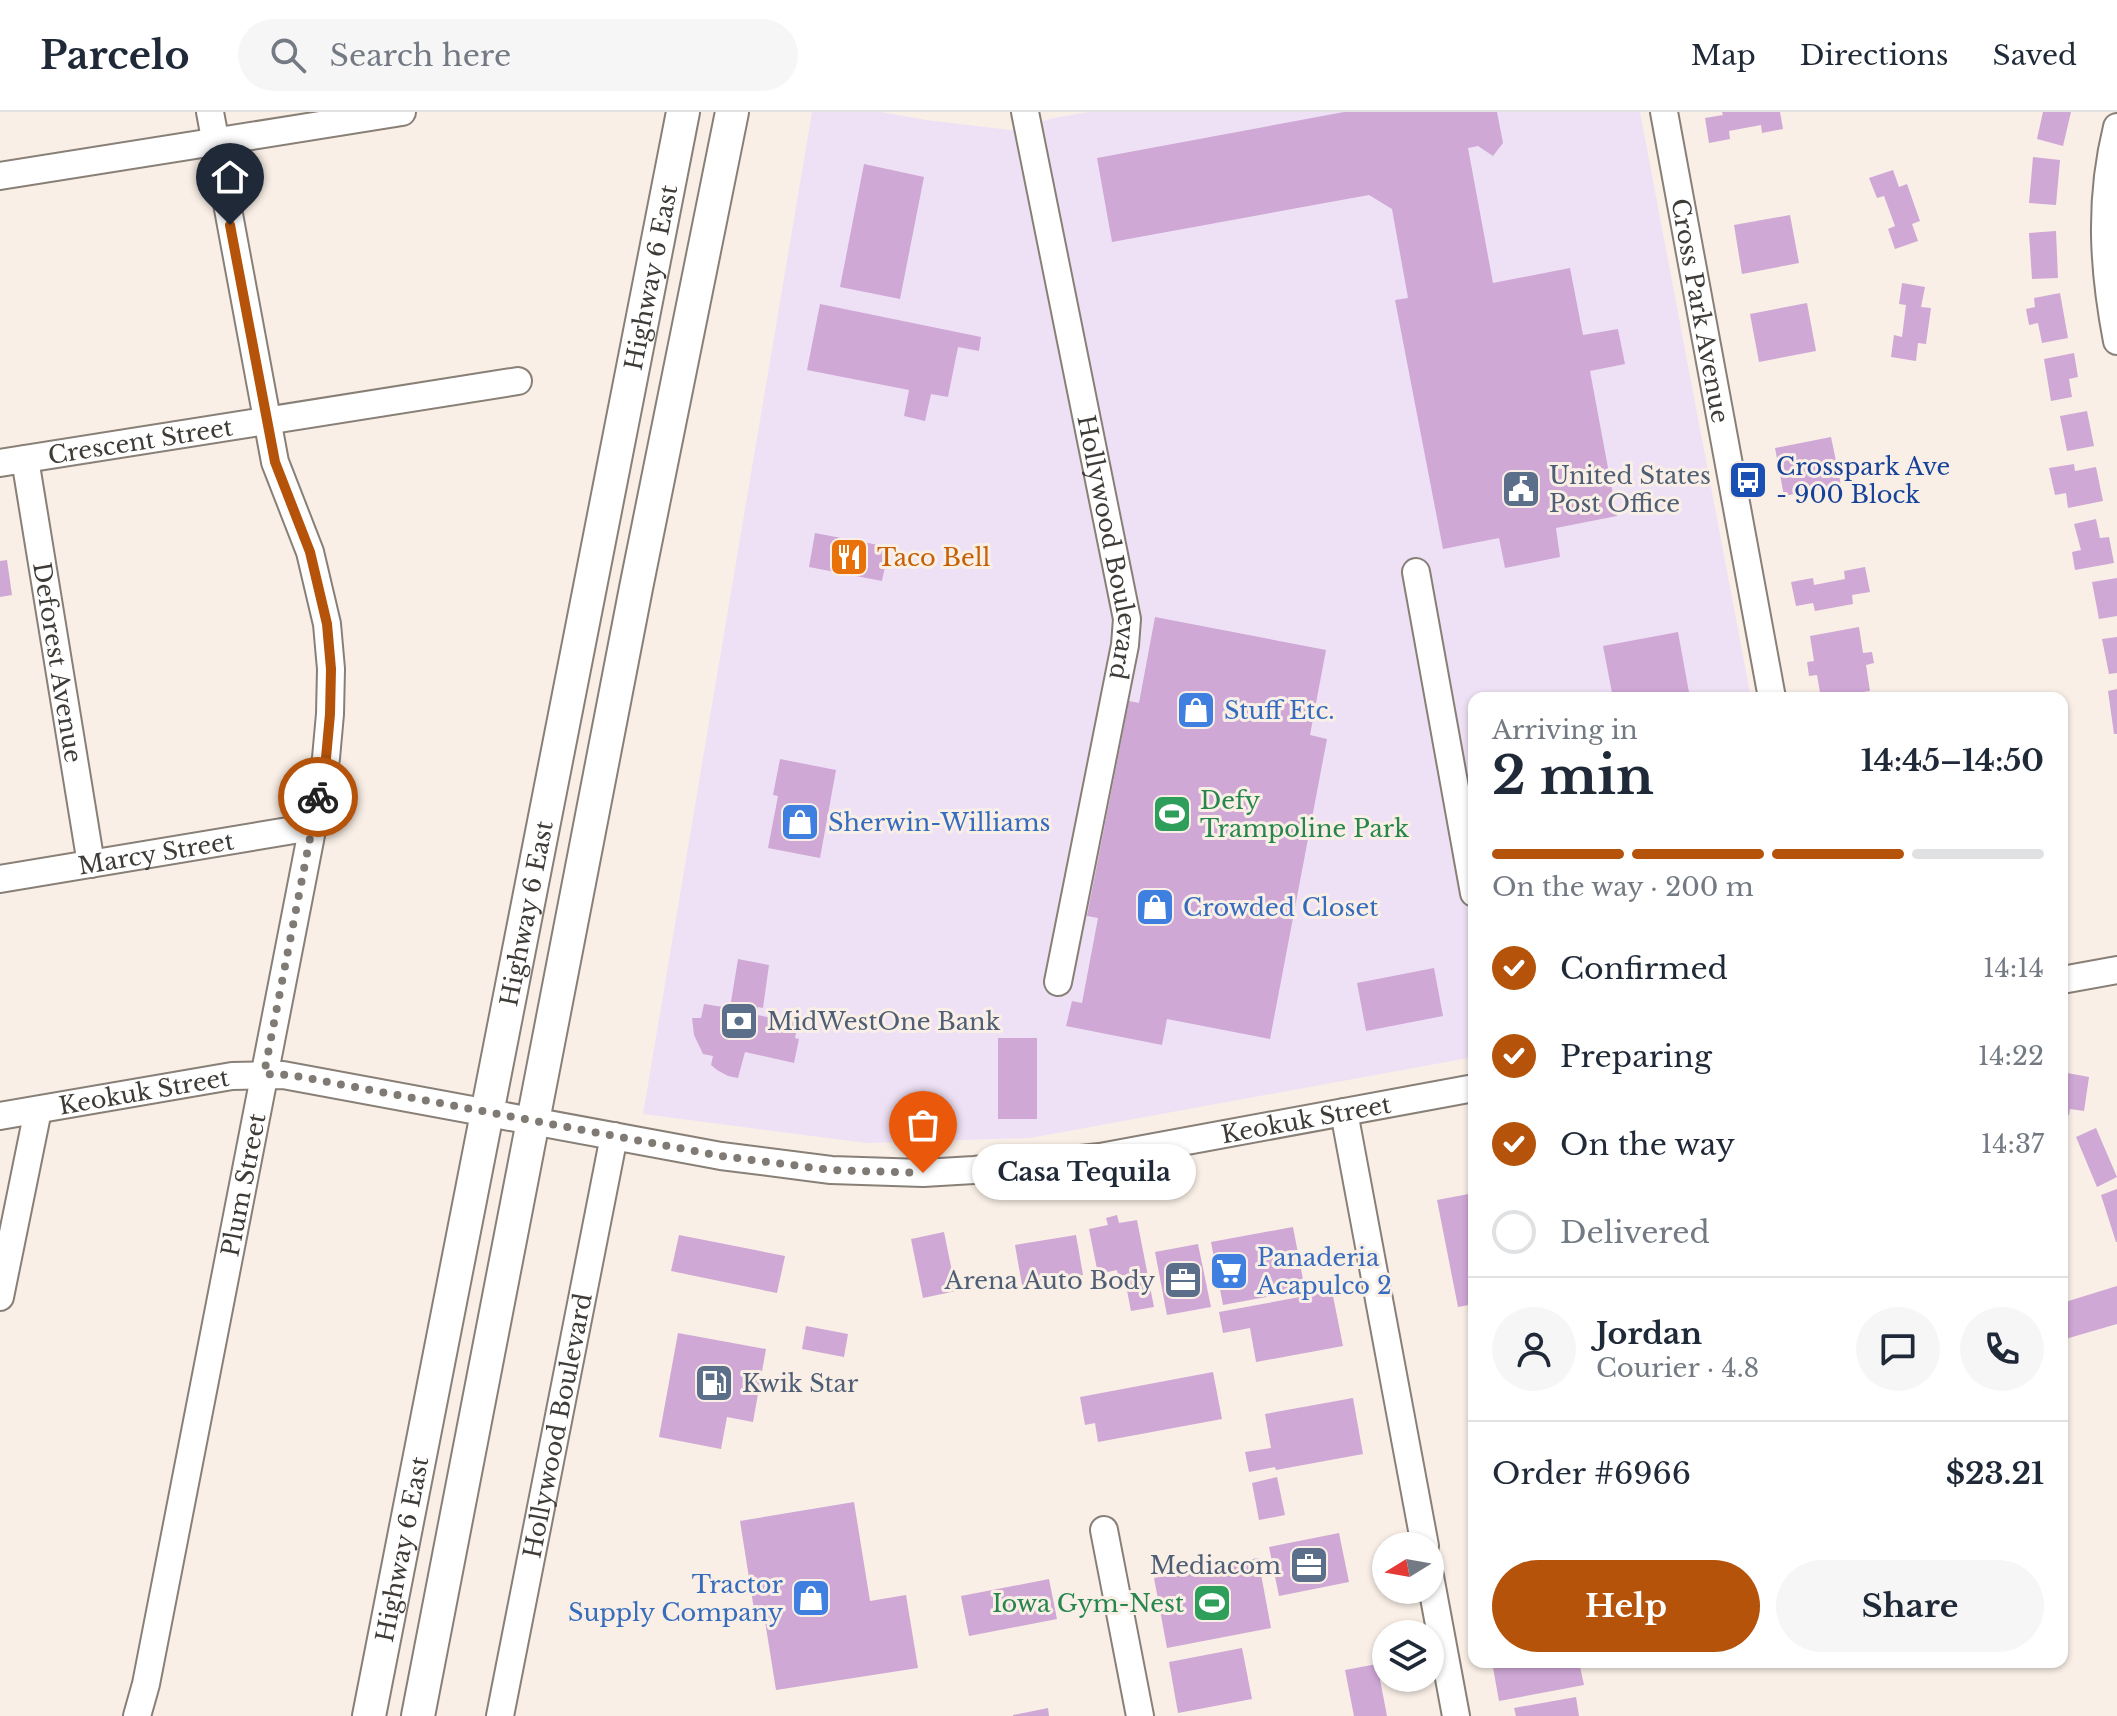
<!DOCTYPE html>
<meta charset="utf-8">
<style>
:root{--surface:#fff;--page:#f6f6f7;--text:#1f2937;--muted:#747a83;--line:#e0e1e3;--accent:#b45309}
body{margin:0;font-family:"Libre Baskerville",serif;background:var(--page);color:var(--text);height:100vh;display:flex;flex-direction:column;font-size:30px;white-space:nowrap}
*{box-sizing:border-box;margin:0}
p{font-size:26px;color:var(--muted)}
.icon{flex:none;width:44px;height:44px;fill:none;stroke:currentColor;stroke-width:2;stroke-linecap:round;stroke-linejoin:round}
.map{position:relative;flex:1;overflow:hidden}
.side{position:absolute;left:1468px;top:580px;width:600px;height:976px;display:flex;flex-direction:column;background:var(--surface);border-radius:16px;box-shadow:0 2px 6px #0004}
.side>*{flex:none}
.needle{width:52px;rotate:259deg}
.buttons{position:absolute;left:1372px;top:1420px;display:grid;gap:16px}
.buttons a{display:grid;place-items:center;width:72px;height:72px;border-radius:50%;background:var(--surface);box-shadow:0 2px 6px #0004;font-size:40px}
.pin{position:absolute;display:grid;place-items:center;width:68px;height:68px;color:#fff;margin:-82px -34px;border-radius:50% 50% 50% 0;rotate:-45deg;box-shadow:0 0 8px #0007}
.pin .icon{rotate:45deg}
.courier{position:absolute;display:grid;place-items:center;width:80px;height:80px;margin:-40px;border:6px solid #b45309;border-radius:50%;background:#fff;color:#222;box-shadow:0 2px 10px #0007}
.bubble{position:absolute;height:56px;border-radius:28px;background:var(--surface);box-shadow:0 2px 6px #0004;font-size:26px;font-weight:700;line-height:56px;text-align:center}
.overview em{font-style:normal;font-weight:700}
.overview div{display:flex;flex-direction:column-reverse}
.overview{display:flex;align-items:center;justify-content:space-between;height:136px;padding:0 24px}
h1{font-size:52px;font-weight:700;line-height:60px}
.bar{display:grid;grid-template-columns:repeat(4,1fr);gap:12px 8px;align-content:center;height:96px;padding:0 24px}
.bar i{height:10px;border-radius:6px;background:var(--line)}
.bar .selected{background:var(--accent)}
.bar p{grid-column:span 4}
.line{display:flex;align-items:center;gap:20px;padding:0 24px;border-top:2px solid var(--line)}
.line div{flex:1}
.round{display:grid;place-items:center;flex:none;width:84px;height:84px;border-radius:42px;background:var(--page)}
ol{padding:0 24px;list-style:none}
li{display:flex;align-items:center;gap:24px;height:88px}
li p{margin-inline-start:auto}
li .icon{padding:8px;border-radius:50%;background:var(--accent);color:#fff;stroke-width:4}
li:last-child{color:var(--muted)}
li i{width:44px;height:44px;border:4px solid var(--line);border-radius:50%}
.action{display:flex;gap:16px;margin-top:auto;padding:16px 24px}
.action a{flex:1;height:92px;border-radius:48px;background:var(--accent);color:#fff;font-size:32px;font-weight:700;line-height:92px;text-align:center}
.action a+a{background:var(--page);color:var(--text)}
header{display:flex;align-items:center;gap:48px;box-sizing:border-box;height:112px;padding:0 40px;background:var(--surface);border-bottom:2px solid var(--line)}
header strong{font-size:38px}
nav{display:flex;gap:44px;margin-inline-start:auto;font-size:28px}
.search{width:560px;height:72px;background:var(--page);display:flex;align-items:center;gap:20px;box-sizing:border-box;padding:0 28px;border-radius:44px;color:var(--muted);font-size:30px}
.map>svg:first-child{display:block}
.commercial{fill:#efe1f5}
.building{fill:#cfa8d6}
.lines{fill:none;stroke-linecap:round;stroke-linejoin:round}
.minor-casing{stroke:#887f77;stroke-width:30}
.major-casing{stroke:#887f77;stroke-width:36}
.minor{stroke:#fff;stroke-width:26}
.major{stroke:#fff;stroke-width:32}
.done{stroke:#807a74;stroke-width:8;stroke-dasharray:0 14.4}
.route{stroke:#b45309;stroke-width:10}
.labels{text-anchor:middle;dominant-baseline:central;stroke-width:6;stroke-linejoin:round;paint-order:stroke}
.street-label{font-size:24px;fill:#3f3b37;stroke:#f9efe6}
.transit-label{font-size:24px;fill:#164399;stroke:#f9efe6;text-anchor:start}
.service-label{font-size:24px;fill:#4e5e75;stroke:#f9efe6;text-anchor:start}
.food-label{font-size:24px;fill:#c56008;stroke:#f9efe6;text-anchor:start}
.shop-label{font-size:24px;fill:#366cbe;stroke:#f9efe6;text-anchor:start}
.leisure-label{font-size:24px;fill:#27864d;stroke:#f9efe6;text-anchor:start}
</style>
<header>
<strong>Parcelo</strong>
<div class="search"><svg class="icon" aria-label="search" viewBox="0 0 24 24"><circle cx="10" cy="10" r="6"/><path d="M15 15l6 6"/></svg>Search here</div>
<nav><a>Map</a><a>Directions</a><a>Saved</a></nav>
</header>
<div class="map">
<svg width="2117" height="1604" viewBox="0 0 2117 1604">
<rect width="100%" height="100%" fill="#f9efe6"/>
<polygon class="commercial" points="812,0 881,0 926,8 1010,18 1054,6 1089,0 1640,0 1751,586 1474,586 1474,945 1030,1026 866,1031 643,1002"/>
<g class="building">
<polygon points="1344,0 1497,0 1503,31 1493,44 1478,34 1468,36 1493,171 1570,156 1583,223 1618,217 1625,252 1590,259 1617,404 1556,416 1560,445 1505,456 1499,426 1443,437 1395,188 1408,186 1392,97 1369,83 1112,130 1097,46"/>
<polygon points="1722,0 1780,0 1783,17 1762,21 1761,13 1729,19 1730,27 1709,31 1705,6 1723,3"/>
<polygon points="2043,0 2071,0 2063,34 2037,27"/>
<polygon points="2033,45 2060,48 2056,93 2029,91"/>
<polygon points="864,52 924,65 900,187 840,175"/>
<polygon points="1893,58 1899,75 1907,72 1920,109 1912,112 1918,129 1895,137 1888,117 1895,114 1884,84 1877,86 1869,66"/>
<polygon points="1790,103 1799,151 1742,162 1734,113"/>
<polygon points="2056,119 2058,166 2032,167 2029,121"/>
<polygon points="1902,171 1925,175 1921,195 1931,196 1926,232 1918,231 1916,249 1891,245 1894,223 1902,225 1906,193 1899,192"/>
<polygon points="2060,181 2068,226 2042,231 2038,211 2029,213 2026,197 2035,195 2034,186"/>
<polygon points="1807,191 1816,239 1759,250 1750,202"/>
<polygon points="820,192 981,225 979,239 958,235 948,285 931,282 925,309 904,304 909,278 807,258"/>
<polygon points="2074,241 2078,265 2069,267 2072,285 2051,289 2044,247"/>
<polygon points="2087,299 2094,334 2067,339 2060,304"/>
<polygon points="1831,325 1841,373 1784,384 1775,336"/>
<polygon points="2074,352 2075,359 2096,355 2103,389 2068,396 2066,381 2055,383 2049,356"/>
<polygon points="2096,407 2100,426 2109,425 2114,451 2075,458 2072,440 2081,438 2074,412"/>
<polygon points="815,421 889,435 882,469 809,455"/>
<polygon points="7,448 12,483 0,485 0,449"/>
<polygon points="1865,455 1870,480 1852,483 1853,492 1815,499 1813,491 1796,494 1791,470 1813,466 1814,473 1845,467 1844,459"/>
<polygon points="2117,466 2117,504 2099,507 2092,470"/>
<polygon points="1155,505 1326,538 1310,623 1327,627 1270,927 1167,907 1162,933 1066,914 1072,889 1082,891 1098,806 1087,804 1129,589 1139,591"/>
<polygon points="1859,515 1863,541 1872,540 1874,551 1866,553 1870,579 1821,586 1817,563 1809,564 1807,550 1814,549 1810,524"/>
<polygon points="1678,520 1690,586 1613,586 1603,534"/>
<polygon points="2117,525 2117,561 2109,562 2102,527"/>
<polygon points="2117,577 2117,622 2114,622 2108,579"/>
<polygon points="780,647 836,658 820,746 768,736 778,684 773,683"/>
<polygon points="738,847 769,853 763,896 758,895 757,903 798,911 795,926 799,927 794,951 745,940 738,966 728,964 717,958 711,953 713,944 703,942 694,923 692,906 701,906 704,892 730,896"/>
<polygon points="1434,856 1443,904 1366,919 1357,871"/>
<rect x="998" y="926" width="39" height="81"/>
<polygon points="2062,960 2089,965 2084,999 2070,997 2069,1003 2062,1002"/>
<polygon points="2096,1016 2117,1065 2097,1075 2076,1025"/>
<polygon points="2117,1077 2117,1130 2116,1130 2101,1083"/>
<polygon points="1474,1081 1474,1192 1458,1195 1437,1088"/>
<polygon points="1117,1103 1119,1111 1137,1108 1154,1195 1131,1199 1124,1163 1118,1164 1117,1158 1098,1162 1089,1117 1108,1113 1106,1106"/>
<polygon points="1293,1115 1305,1178 1223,1193 1211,1130"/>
<polygon points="944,1120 956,1179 923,1186 911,1127"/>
<polygon points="679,1123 785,1144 777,1181 671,1159"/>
<polygon points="1076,1123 1083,1163 1022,1173 1015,1133"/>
<polygon points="1198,1132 1211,1195 1167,1203 1155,1140"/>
<polygon points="2117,1174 2117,1212 2062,1228 2062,1191"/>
<polygon points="1332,1179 1343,1234 1256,1250 1250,1216 1223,1221 1219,1200"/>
<polygon points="806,1214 848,1222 844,1245 802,1237"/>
<polygon points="678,1221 766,1237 753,1310 727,1305 721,1337 659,1325"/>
<polygon points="1213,1260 1222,1307 1098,1330 1095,1311 1085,1313 1080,1285"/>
<polygon points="1353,1286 1363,1342 1276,1358 1275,1355 1249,1360 1245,1340 1271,1336 1265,1302"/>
<polygon points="1277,1365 1285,1403 1259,1408 1252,1371"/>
<polygon points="854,1390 870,1489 906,1483 918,1556 776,1578 765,1509 756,1510 740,1409"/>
<polygon points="1339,1421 1349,1470 1279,1484 1269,1435"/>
<polygon points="1258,1446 1271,1516 1167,1536 1154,1466"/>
<polygon points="1049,1467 1057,1507 969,1524 961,1484"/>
<polygon points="1242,1536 1252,1587 1178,1601 1169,1550"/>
<polygon points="1492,1550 1579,1550 1584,1573 1499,1589"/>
<polygon points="1377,1552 1387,1604 1354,1604 1345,1558"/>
<polygon points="1576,1585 1579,1604 1516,1604 1514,1596"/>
<polygon points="1048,1596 1049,1604 1013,1604 1013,1603"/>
</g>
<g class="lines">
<g class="minor-casing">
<g id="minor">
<path id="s1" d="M1025 0 1127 507 1125 533 1058 870"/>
<path id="s2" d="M1664 0 1772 586"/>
<path d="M2117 15C2099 88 2103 156 2117 229"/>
<polyline points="0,64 402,0"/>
<path id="s3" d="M25 347 91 752"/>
<path id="s4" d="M0 351 518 269"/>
<polyline points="1416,460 1474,781"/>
<path id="s5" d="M0 767 312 715"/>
<polyline points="2062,868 2117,858"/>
<polyline points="1344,1000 1425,1434"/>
<path id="s6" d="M0 1004 232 964 283 963 721 1044 831 1058 923 1061 974 1058 1100 1045 1474 976"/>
<polyline points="0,1185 38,998"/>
<polyline points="1104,1418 1140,1604"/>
<polyline points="1430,1464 1456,1604"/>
<path id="s7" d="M137 1604 146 1572 326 646 330 602 331 557 327 512 310 440 275 350 210 0"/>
<path id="s8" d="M500 1604 614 1024"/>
</g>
</g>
<g class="major-casing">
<g id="major">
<path id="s9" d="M369 1604 683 0"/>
<polyline points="418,1604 636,476 732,0"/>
</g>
</g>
<use href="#minor" class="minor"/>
<use href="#major" class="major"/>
</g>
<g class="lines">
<polyline class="done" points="318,685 264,962 291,963 721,1044 831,1058 923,1061"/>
<polyline class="route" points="230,113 275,350 310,440 327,512 331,557 330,602 326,646 318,685"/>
</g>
<defs>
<g id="bus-square" transform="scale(2)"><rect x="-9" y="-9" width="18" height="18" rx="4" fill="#1a4fb4" stroke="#f9efe6"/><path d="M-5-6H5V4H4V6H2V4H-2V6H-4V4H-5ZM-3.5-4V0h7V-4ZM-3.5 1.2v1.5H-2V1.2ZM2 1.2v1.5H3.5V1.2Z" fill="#fff"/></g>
<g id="civic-square" transform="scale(2)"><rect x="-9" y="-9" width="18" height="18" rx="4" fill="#5c6f8a" stroke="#f9efe6"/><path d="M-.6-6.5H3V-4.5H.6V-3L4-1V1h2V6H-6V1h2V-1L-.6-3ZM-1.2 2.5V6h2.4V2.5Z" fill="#fff"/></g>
<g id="restaurant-square" transform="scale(2)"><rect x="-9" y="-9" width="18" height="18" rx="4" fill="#e8710a" stroke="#f9efe6"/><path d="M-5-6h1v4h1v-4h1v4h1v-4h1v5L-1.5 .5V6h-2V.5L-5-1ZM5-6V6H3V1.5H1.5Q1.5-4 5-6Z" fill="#fff"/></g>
<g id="shop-square" transform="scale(2)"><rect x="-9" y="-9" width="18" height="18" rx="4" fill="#3f7fe0" stroke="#f9efe6"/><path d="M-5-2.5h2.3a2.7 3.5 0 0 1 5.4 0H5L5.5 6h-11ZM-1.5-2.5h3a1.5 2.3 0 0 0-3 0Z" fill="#fff"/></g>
<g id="stadium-square" transform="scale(2)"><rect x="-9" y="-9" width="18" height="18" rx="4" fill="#2e9e5b" stroke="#f9efe6"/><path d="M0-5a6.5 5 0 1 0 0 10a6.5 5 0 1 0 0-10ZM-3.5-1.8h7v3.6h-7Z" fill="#fff"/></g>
<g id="bank-square" transform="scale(2)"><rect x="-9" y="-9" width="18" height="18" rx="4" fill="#5c6f8a" stroke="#f9efe6"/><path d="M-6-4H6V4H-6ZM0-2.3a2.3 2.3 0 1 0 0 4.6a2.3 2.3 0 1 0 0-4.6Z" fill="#fff"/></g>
<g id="supermarket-square" transform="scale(2)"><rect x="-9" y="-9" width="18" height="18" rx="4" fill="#3f7fe0" stroke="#f9efe6"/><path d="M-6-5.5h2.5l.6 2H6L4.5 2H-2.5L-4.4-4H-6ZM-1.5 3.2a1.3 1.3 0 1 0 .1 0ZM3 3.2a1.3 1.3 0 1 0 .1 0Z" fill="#fff"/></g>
<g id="office-square" transform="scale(2)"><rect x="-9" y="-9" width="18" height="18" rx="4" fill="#5c6f8a" stroke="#f9efe6"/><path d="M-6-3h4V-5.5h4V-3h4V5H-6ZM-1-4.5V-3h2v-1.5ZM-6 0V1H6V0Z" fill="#fff"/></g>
<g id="fuel-square" transform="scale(2)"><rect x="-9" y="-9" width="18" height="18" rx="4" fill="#5c6f8a" stroke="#f9efe6"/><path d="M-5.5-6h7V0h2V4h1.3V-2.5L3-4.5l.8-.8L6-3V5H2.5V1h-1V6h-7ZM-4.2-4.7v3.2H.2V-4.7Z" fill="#fff"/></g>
</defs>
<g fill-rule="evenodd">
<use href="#bus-square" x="1748" y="368"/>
<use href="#civic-square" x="1521" y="377"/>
<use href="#restaurant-square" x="849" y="445"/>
<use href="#shop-square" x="1196" y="598"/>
<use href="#stadium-square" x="1172" y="702"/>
<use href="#shop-square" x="800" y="710"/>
<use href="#shop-square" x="1155" y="795"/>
<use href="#bank-square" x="739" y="909"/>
<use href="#supermarket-square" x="1229" y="1159"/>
<use href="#office-square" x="1183" y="1168"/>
<use href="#fuel-square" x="714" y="1271"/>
<use href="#office-square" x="1309" y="1453"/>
<use href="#shop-square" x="811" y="1486"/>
<use href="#stadium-square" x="1212" y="1491"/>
</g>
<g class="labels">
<g class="street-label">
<text stroke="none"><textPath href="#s9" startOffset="1466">Highway 6 East</textPath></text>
<text stroke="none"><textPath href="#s2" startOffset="202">Cross Park Avenue</textPath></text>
<text stroke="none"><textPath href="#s4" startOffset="142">Crescent Street</textPath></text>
<text stroke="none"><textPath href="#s1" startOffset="444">Hollywood Boulevard</textPath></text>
<text stroke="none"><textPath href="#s3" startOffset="206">Deforest Avenue</textPath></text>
<text stroke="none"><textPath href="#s5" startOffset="158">Marcy Street</textPath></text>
<text stroke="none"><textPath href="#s9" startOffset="818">Highway 6 East</textPath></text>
<text stroke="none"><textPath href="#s6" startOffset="146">Keokuk Street</textPath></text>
<text stroke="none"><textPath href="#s6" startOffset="1322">Keokuk Street</textPath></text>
<text stroke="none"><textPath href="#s7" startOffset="542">Plum Street</textPath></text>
<text stroke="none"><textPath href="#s8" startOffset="296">Hollywood Boulevard</textPath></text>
<text stroke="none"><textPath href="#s9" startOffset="170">Highway 6 East</textPath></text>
</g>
<g class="transit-label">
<text x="1776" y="354">Crosspark Ave<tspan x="1776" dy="28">- 900 Block</tspan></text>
</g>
<g class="service-label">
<text x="1549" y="363">United States<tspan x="1549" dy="28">Post Office</tspan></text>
<text x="767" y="909">MidWestOne Bank</text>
<text x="1155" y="1168" text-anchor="end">Arena Auto Body</text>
<text x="742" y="1271">Kwik Star</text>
<text x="1281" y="1453" text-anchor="end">Mediacom</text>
</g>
<g class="food-label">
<text x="877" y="445">Taco Bell</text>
</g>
<g class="shop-label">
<text x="1224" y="598">Stuff Etc.</text>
<text x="828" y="710">Sherwin-Williams</text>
<text x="1183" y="795">Crowded Closet</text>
<text x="1257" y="1145">Panaderia<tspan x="1257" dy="28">Acapulco 2</tspan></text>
<text x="783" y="1472" text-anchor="end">Tractor<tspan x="783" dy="28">Supply Company</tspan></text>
</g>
<g class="leisure-label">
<text x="1200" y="688">Defy<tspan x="1200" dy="28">Trampoline Park</tspan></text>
<text x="1184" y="1491" text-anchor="end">Iowa Gym-Nest</text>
</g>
</g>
</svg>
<div class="buttons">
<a><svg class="needle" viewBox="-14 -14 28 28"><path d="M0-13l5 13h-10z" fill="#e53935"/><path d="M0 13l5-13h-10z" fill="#747a83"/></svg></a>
<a><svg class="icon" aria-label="layers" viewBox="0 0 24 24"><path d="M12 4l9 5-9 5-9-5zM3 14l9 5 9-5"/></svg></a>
</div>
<div class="pin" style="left:923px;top:1061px;background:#ea580c"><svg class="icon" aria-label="bag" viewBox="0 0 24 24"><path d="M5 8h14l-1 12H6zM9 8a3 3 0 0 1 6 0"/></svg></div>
<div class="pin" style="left:230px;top:113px;background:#1f2937"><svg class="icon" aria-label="home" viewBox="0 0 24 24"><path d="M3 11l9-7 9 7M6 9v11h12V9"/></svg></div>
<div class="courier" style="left:318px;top:685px"><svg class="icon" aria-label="bike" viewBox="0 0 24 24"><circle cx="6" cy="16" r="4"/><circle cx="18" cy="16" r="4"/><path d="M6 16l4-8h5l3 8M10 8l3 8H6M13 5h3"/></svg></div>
<div class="bubble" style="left:972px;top:1032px;width:224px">Casa Tequila</div>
<section class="side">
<div class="overview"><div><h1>2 min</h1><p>Arriving in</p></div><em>14:45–14:50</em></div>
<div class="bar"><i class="selected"></i><i class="selected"></i><i class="selected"></i><i></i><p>On the way · 200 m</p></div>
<ol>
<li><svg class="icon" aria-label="check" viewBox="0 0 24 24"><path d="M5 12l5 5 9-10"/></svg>Confirmed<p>14:14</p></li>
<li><svg class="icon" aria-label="check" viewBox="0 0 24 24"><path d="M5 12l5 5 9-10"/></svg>Preparing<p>14:22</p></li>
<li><svg class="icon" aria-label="check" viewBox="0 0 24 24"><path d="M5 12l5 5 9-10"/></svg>On the way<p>14:37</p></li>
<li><i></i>Delivered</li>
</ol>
<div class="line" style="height:144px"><a class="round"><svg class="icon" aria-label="person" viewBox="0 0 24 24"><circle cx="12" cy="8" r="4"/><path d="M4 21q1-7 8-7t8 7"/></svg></a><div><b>Jordan</b><p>Courier · 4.8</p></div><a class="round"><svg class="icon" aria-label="chat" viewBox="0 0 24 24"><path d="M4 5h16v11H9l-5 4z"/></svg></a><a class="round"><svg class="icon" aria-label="phone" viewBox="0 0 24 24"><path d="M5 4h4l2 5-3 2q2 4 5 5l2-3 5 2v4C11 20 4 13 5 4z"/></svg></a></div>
<div class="line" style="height:104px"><div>Order #6966</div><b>$23.21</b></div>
<div class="action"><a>Help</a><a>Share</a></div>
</section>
</div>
